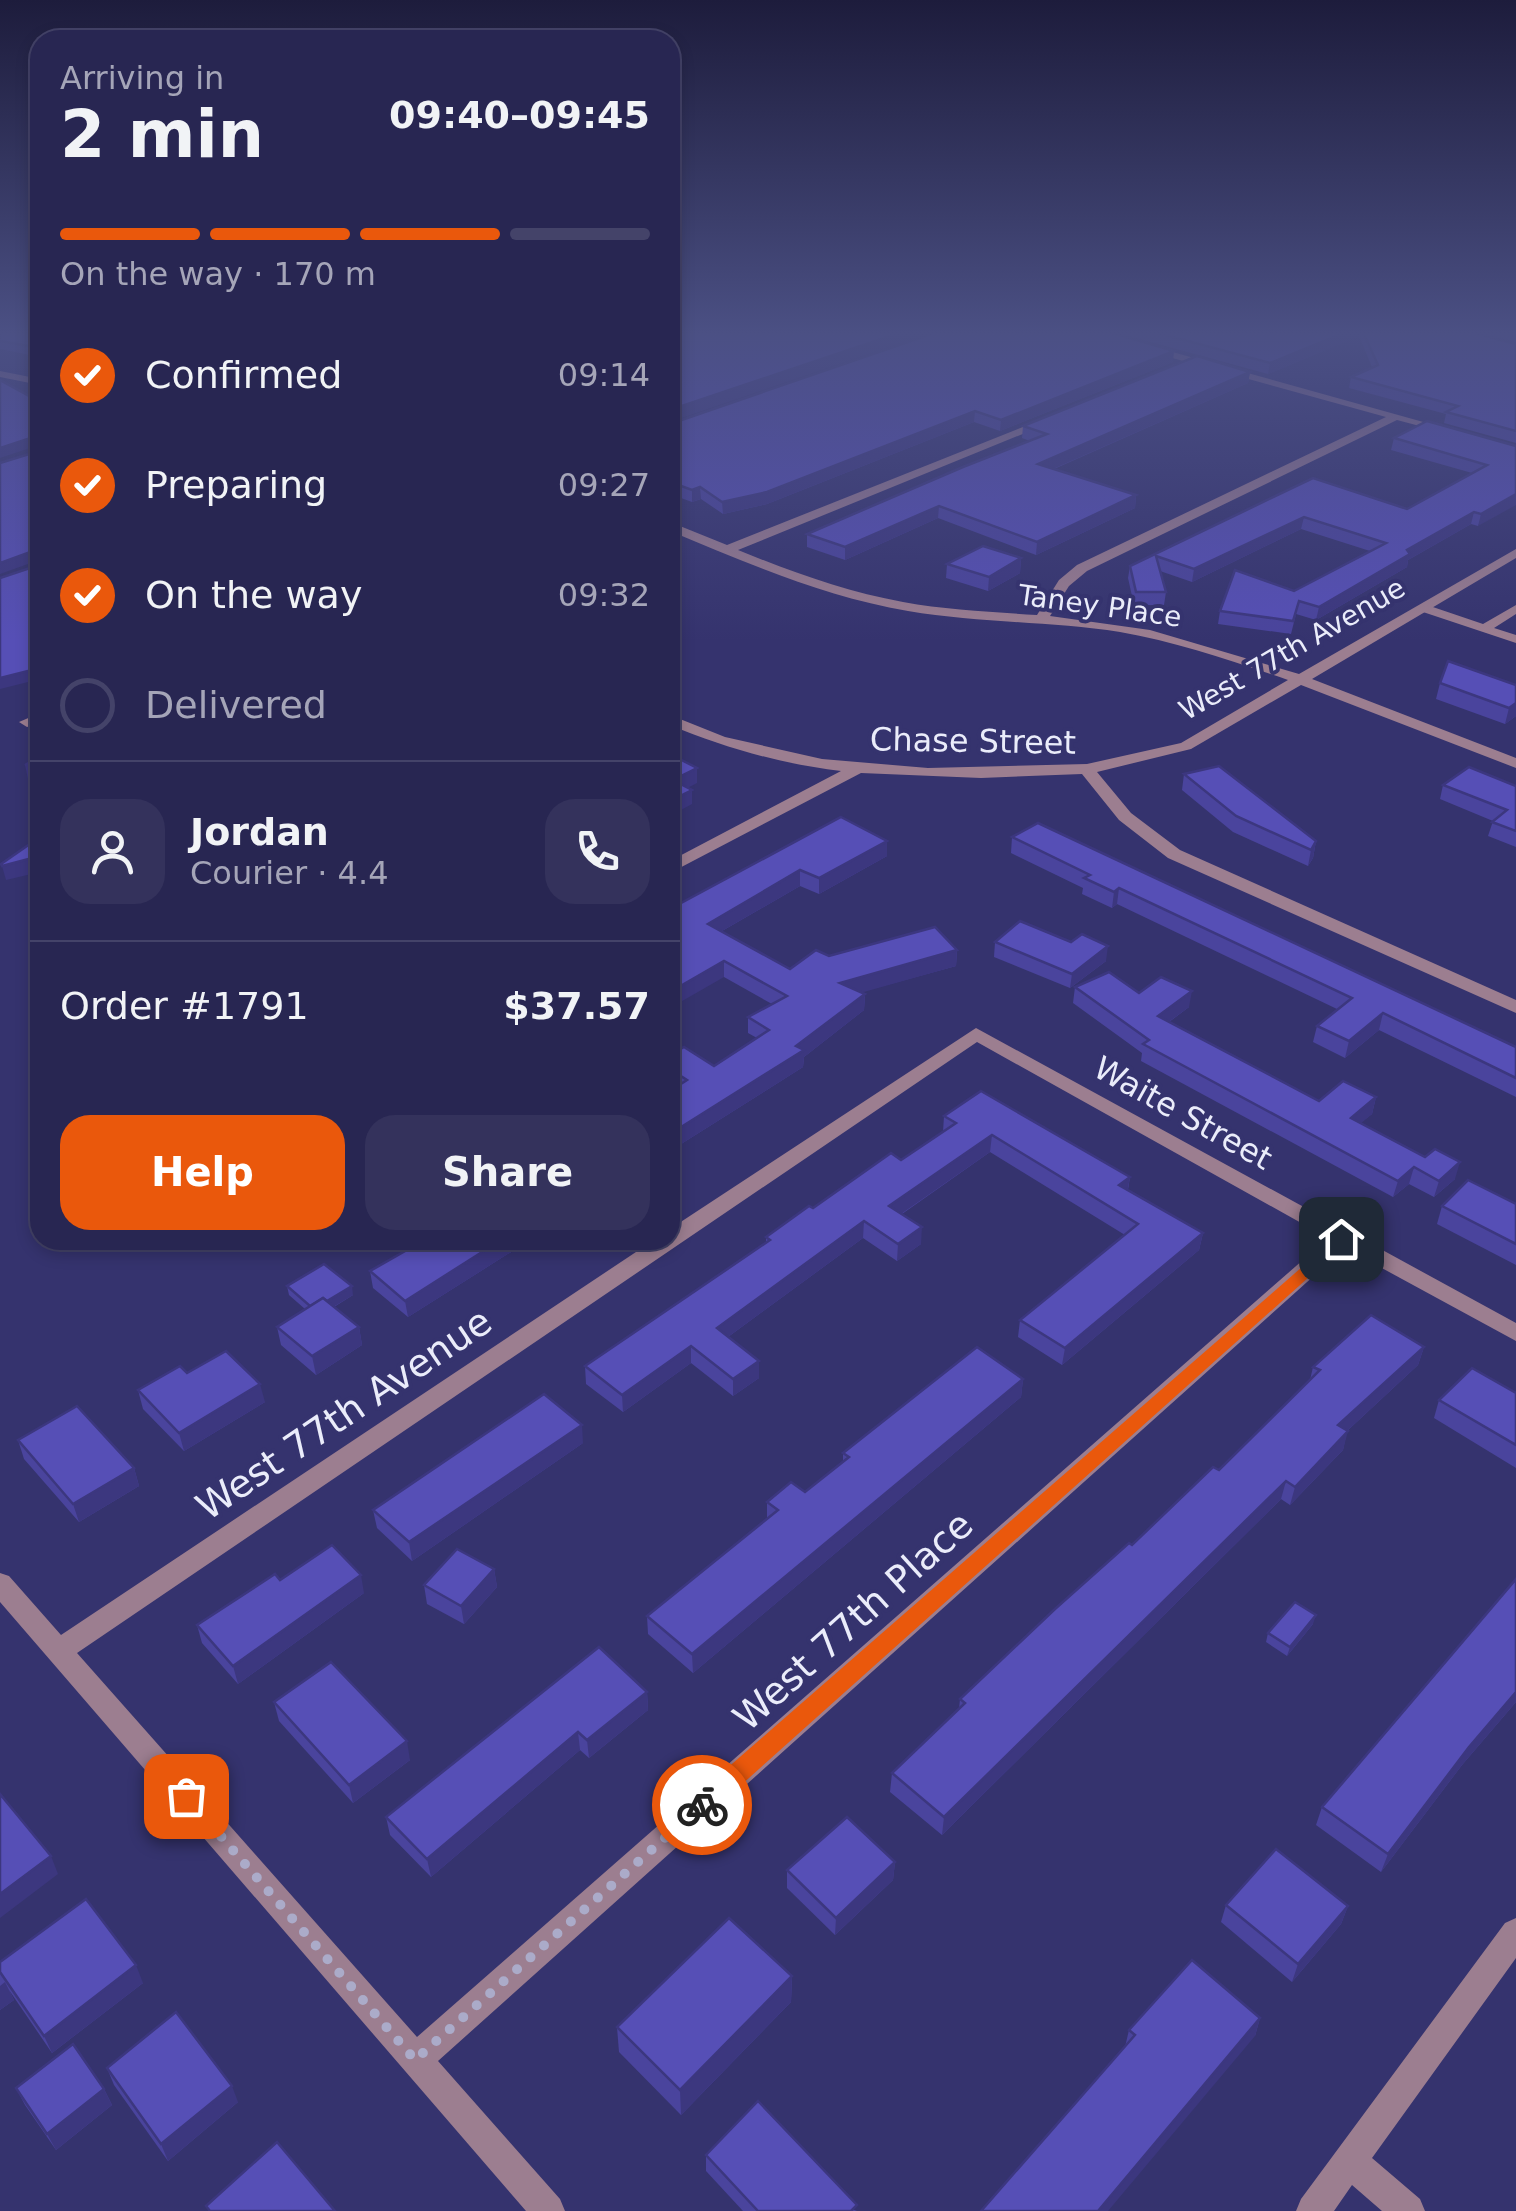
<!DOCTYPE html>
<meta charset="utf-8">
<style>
:root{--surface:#282652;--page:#34325c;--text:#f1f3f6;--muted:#a5a5b8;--line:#444369;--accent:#ea580c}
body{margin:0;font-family:"DejaVu Sans",sans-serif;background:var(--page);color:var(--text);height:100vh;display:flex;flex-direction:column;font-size:38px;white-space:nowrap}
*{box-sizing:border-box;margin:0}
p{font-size:32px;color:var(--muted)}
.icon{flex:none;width:55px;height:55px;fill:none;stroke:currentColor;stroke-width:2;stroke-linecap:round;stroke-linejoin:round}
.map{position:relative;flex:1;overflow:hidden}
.side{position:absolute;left:30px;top:30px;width:650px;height:1220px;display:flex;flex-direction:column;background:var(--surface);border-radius:30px;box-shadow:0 5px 15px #0003,0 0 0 2px var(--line)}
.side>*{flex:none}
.pin{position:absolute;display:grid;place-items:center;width:85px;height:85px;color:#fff;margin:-42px;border-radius:20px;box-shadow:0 5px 15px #0006}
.courier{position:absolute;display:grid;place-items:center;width:100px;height:100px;margin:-50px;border:8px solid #ea580c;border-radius:50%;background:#fff;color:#222;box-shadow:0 2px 12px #0007}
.overview em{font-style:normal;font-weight:700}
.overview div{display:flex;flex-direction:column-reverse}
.overview{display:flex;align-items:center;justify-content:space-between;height:170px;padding:0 30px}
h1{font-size:65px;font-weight:700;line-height:75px}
.bar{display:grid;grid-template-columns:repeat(4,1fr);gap:15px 10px;align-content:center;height:120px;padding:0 30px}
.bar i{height:12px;border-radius:8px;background:var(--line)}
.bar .active{background:var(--accent)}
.bar p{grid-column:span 4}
.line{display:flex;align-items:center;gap:25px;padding:0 30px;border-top:2px solid var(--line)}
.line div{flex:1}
.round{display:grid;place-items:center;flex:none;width:105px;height:105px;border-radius:30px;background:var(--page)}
ol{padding:0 30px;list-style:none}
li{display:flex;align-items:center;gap:30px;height:110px}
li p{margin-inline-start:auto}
li .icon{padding:10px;border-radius:50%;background:var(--accent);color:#fff;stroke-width:4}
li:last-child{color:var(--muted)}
li i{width:55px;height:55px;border:5px solid var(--line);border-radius:50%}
.button{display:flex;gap:20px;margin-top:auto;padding:20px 30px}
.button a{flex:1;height:115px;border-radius:30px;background:var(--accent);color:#fff;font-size:40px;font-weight:700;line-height:115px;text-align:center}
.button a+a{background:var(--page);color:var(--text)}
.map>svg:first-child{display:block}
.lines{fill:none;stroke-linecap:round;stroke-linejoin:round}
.lane{fill:#9c7e90;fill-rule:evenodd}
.street{fill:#9c7e90;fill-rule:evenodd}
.wall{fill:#4a449d}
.shaded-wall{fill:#3c377f}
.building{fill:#564fb6;stroke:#3c377f;stroke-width:2.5}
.route{fill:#ea580c}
.done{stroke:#ababc9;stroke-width:10;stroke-dasharray:0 18}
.labels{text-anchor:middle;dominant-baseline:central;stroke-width:8;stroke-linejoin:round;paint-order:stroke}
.far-street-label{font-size:28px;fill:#eaecfa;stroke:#35336e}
.street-label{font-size:32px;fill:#eaecfa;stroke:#35336e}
.near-street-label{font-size:38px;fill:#eaecfa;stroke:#35336e}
</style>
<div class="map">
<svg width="1516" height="2211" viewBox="0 0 1516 2211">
<rect width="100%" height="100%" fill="#35336e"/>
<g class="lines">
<polygon class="lane" points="1424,604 1483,624 1516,605 1516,614 1494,628 1516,635 1516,643 1420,611 1420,605"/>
<g class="street">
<path d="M1151 346 1452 430 1446 433 1397 420 1087 571 1069 586 1050 616 1150 630 1299 674 1516 549V558L1312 679 1516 758V768L1301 685 1191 749 1097 772 1131 813 1180 850 1516 1000V1013L1168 858 1119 820 1082 774 981 778 861 773 670 873V861L841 771C782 764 725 748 670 725V715L725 737 822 759 928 768 1087 764 1181 743 1288 680C1233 661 1177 642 1120 632 1050 621 978 623 908 611 825 597 747 563 670 531V522L727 545 1048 417 1052 418V422L738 550C792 572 846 592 903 602 947 610 992 612 1037 615L1059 580 1077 565 1386 417 1147 351V347Z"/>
<polygon points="0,371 40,379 40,385 0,377"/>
<polygon points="40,713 40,723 27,727 19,722"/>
<path d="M976 1028 1516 1323V1341L1345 1248 438 2061 560 2199 565 2211H526L0 1602V1573L9 1576 61 1635 654 1240H670V1229ZM977 1042 1328 1238 417 2037 77 1653Z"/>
<polygon points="1516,1918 1516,1958 1372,2158 1420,2199 1425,2211 1382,2211 1352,2185 1334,2211 1296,2211 1301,2199 1505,1923"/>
</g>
</g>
<g class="wall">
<polygon points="0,332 40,332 40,357 0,349"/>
<polygon points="1114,332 1471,332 1516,344 1516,443 1444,423 1446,414 1349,388 1351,377 1372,367 1359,336 1268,374"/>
<polygon points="1473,332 1516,332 1516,342"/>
<polygon points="1173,362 1000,431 974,422 767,504 723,514 701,499 692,502 670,494 670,424"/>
<polygon points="1250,372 1248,383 1054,469 1136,495 1135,508 1036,555 938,518 845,560 807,547 807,534 1030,441 1022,438 1023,426"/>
<polygon points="1394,438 1516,446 1478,526 1471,524 1408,560 1407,567 1316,620 1296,614 1291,634 1218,624 1220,611 1294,591 1370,551 1301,529 1192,582 1160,571 1166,592 1164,605 1134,605 1128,578 1130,566 1313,478 1407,509 1472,473 1391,450"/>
<polygon points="1021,558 1020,573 988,591 946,578 947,564"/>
<polygon points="1440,683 1516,685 1516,716 1505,724 1436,699"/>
<polygon points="1184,774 1316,841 1313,858 1308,866 1233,832 1182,790"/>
<polygon points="1443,785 1516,786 1516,847 1488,836 1493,821 1440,799"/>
<polygon points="1012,837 1516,1047 1516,1097 1379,1030 1345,1058 1313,1042 1317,1026 1337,1009 1117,904 1112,908 1082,894 1083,888 1011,853"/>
<polygon points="887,841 887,856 819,894 800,886 722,931 790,969 829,956 957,950 956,966 861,992 865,994 864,1010 804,1057 803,1067 670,1151 670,1091 675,1088 670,1085 670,1055 714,1066 757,1038 748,1033 748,1017 772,1004 724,977 670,909"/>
<polygon points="995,942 1106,961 1070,988 994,957"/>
<polygon points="1075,987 1139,993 1189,1007 1169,1022 1319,1101 1376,1097 1372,1114 1360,1123 1455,1179 1434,1197 1409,1184 1393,1197 1141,1061 1142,1053 1073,1003"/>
<polygon points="944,1116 1130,1177 1128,1190 1203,1233 1199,1250 1062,1365 1018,1337 1020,1320 1125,1235 990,1152 902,1214 921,1244 897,1261 863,1238 728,1337 759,1378 733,1396 691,1363 623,1412 586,1384 585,1366 766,1243 766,1237 813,1208 901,1160 943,1132"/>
<polygon points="1516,1204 1516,1265 1437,1224 1442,1206"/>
<polygon points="410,1240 530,1240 408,1317 373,1288 370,1271 411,1248"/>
<polygon points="287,1286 353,1295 334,1307 359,1327 362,1345 316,1375 281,1345 277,1327 305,1309 289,1295"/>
<polygon points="1424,1347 1418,1365 1347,1431 1343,1450 1290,1505 1281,1499 942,1835 890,1792 892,1773 959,1709 960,1699 1219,1470 1310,1380 1313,1367"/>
<polygon points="187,1373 265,1402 184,1451 143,1409 138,1390"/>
<polygon points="1023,1379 1021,1397 693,1673 648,1634 647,1616 767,1519 767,1502 805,1492 843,1461 843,1453"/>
<polygon points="1516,1393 1516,1468 1434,1418 1439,1400"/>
<polygon points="18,1440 134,1468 139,1486 79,1522 24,1459"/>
<polygon points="583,1443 412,1561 377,1528 373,1510"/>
<polygon points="494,1569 497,1587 464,1624 427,1604 424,1585"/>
<polygon points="1516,1579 1516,1702 1462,1765 1381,1872 1316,1825 1322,1807"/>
<polygon points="364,1593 238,1684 202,1643 197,1625"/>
<polygon points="1313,1624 1287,1656 1266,1642 1268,1633"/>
<polygon points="647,1692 648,1710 589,1758 580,1750 431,1877 390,1835 386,1817"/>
<polygon points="274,1702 410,1760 353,1803 279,1721"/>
<polygon points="895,1862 893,1880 835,1935 787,1888 787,1870"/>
<polygon points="1226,1905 1348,1906 1341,1924 1292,1982 1221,1922"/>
<polygon points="0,1962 143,1983 52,2053 9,1990 14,2000 0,2010"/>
<polygon points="792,1976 791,2002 681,2115 619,2052 617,2027"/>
<polygon points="1260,2018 1255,2036 1125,2047 1129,2030"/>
<polygon points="107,2068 238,2102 168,2161 114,2085"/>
<polygon points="16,2088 104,2089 112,2105 56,2150 25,2105"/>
<polygon points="706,2155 857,2211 743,2211 706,2171"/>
</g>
<g class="shaded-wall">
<polygon points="902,332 933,332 670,422 670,410"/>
<polygon points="1346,332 1359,332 1359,336 1268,374 1270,363"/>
<polygon points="1174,351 1173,362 1000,431 1001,420"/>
<polygon points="1250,372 1248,383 1037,476 1038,464"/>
<polygon points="975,411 974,422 767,504 723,514 722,502"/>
<polygon points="37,436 39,445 0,458 0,448"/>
<polygon points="700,487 701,499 692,502 692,490"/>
<polygon points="1516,494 1516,505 1478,526 1481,514"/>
<polygon points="1136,495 1135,508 1036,555 1037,542"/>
<polygon points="939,506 938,518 845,560 845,547"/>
<polygon points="1474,512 1471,524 1408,560 1407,567 1316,620 1319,607 1407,550"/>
<polygon points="1304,517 1301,529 1192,582 1194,569"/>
<polygon points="36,550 39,560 0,574 0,563"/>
<polygon points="1021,558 1020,573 988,591 989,577"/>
<polygon points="40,668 40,679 0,689 0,678"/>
<polygon points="1516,703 1516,716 1505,724 1509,708"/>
<polygon points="40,763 40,777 28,779 25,765"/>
<polygon points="697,768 697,783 674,795 673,780"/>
<polygon points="692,790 692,804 670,816 670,801"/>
<polygon points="887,841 887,856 819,894 819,878"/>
<polygon points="1316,841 1313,858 1308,866 1311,850"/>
<polygon points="40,856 40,872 6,880 2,866"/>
<polygon points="800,870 800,886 708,939 708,924"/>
<polygon points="1119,888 1117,904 1112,908 1114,892"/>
<polygon points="1108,946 1106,961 1070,988 1072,974"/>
<polygon points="957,950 956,966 839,999 840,983"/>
<polygon points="724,961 724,977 670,1008 670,992"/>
<polygon points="1192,991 1189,1007 1155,1032 1158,1016"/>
<polygon points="865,994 864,1010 804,1057 803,1067 670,1151 670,1134 796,1046"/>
<polygon points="1383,1013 1379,1030 1345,1058 1349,1041"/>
<polygon points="1376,1097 1372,1114 1347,1135 1351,1118"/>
<polygon points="992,1135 990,1152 888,1223 889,1206"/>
<polygon points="1460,1162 1455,1179 1434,1197 1439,1181"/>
<polygon points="1414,1167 1409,1184 1393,1197 1398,1181"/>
<polygon points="1130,1177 1127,1193 1119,1185"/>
<polygon points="864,1221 863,1238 717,1345 717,1328"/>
<polygon points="922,1227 921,1244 897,1261 898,1244"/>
<polygon points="1203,1233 1199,1250 1062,1365 1065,1348"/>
<polygon points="501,1240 530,1240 408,1317 405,1301"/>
<polygon points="352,1286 353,1295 315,1318 314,1309"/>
<polygon points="359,1327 362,1345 316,1375 312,1356"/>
<polygon points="691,1346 691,1363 623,1412 622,1395"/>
<polygon points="1424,1347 1418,1365 1333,1444 1338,1425"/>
<polygon points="759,1361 759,1378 733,1396 733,1379"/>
<polygon points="1023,1379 1021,1397 693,1673 692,1654"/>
<polygon points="260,1384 265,1402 184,1451 179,1433"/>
<polygon points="582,1425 583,1443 412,1561 409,1542"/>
<polygon points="1348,1431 1343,1450 1290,1505 1295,1487"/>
<polygon points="134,1468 139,1486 79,1522 73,1504"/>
<polygon points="1286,1481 1281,1499 942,1835 944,1817"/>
<polygon points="494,1569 497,1587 464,1624 461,1606"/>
<polygon points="361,1575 364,1593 238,1684 233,1666"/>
<polygon points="1316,1615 1313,1624 1287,1656 1290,1647"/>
<polygon points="647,1692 648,1710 589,1758 587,1740"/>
<polygon points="1516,1692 1516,1702 1462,1765 1381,1872 1388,1854 1469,1747"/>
<polygon points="578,1732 580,1750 431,1877 427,1859"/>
<polygon points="407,1741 410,1760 353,1803 349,1785"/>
<polygon points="51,1856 58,1874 0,1918 0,1894"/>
<polygon points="895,1862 893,1880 835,1935 836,1918"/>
<polygon points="1348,1906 1341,1924 1292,1982 1298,1964"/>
<polygon points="136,1965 143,1983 52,2053 44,2036"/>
<polygon points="792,1976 791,2002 681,2115 680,2090"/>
<polygon points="5,1982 14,2000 0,2010 0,1986"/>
<polygon points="1260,2018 1255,2036 1108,2211 1098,2211"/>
<polygon points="232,2086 238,2102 168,2161 161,2144"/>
<polygon points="104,2089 112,2105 56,2150 47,2134"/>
</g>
<g class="building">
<polygon points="0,332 40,332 40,348 0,341"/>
<polygon points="670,332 902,332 670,410"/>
<polygon points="937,332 1109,332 1174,351 1001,420 975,411 767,492 722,502 700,487 692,490 670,482 670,424"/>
<polygon points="1154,332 1346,332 1270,363"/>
<polygon points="1363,332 1471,332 1516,344 1516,431 1446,412 1458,406 1351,377 1378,365"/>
<polygon points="1197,356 1250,372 1038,464 1136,495 1037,542 939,506 845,547 807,534 963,467 1047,434 1023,426"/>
<polygon points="0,380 40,402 40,438 37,436 0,448"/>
<polygon points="1427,421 1516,446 1516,494 1481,514 1474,512 1407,550 1410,554 1319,607 1299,601 1293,621 1220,611 1235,570 1294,591 1386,543 1304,517 1194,569 1156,556 1166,592 1136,592 1130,566 1313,478 1407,509 1487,465 1394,438"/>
<polygon points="40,446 40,553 36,550 0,563 0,463 39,451"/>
<polygon points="983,546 1021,558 989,577 947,564"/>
<polygon points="40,559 40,668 0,678 0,578 39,565"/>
<polygon points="1448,661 1516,685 1516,703 1509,708 1440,683"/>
<polygon points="670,754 697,768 673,780 692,790 670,801"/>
<polygon points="40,756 40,763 25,765"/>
<polygon points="1219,766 1316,841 1311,850 1236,816 1184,774"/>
<polygon points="1469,767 1516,786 1516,831 1492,822 1507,810 1443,785"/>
<polygon points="841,817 887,841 819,878 800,870 708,924 790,969 816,950 829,956 935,927 957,950 840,983 865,994 796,1046 804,1050 670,1134 670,1091 687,1080 670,1069 670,1055 684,1047 714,1066 769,1030 748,1017 787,996 724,961 670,992 670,909"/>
<polygon points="1038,823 1516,1047 1516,1078 1383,1013 1349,1041 1317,1026 1352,998 1119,888 1114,892 1084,878 1090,875 1012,837"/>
<polygon points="40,837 40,856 2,866 1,864"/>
<polygon points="1020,921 1071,942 1082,934 1108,946 1072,974 995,942"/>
<polygon points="1109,972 1139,993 1161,977 1192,991 1158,1016 1319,1101 1343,1081 1376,1097 1351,1118 1425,1157 1435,1149 1460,1162 1439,1181 1414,1167 1398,1181 1143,1044 1149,1040 1075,987"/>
<polygon points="981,1091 1130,1177 1119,1185 1203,1233 1065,1348 1020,1320 1138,1224 992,1135 889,1206 922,1227 898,1244 864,1221 717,1328 759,1361 733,1379 691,1346 622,1395 585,1366 770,1240 766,1237 809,1206 813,1208 891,1153 901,1160 956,1123 944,1116"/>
<polygon points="1468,1180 1516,1204 1516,1244 1442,1206"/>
<polygon points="418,1240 501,1240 405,1301 370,1271 421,1242"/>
<polygon points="324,1264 352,1286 327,1301 323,1298 310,1306 287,1286"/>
<polygon points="323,1298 359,1327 312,1356 277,1327"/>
<polygon points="1371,1315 1424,1347 1338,1425 1348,1431 1295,1487 1286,1481 944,1817 892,1773 965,1703 960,1699 1055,1609 1129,1543 1132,1545 1213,1467 1219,1470 1320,1370 1313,1367"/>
<polygon points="977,1347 1023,1379 692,1654 647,1616 778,1510 767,1502 791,1482 805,1492 849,1457 843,1453"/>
<polygon points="226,1351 260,1384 179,1433 138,1390 180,1366 187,1373"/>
<polygon points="1472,1368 1516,1393 1516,1445 1439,1400"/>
<polygon points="544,1394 582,1425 409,1542 373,1510"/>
<polygon points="77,1406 134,1468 73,1504 18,1440"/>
<polygon points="332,1545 361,1575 233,1666 197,1625 275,1574 280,1580"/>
<polygon points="457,1549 494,1569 461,1606 424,1585"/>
<polygon points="1516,1579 1516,1692 1469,1747 1388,1854 1322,1807"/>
<polygon points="1295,1602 1316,1615 1290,1647 1268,1633"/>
<polygon points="599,1647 647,1692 587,1740 578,1732 427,1859 386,1817"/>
<polygon points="331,1662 407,1741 349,1785 274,1702"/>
<polygon points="0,1794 51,1856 0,1894"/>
<polygon points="847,1817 895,1862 836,1918 787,1870"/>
<polygon points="1276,1849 1348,1906 1298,1964 1226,1905"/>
<polygon points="86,1899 136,1965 44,2036 0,1972 0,1962"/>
<polygon points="729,1918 792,1976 680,2090 617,2027"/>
<polygon points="1192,1960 1260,2018 1098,2211 981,2211 1135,2035 1129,2030"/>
<polygon points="176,2012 232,2086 161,2144 107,2068"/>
<polygon points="73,2044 104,2089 47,2134 16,2088"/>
<polygon points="758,2101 857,2205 851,2211 758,2211 706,2155"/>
<polygon points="277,2142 335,2211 210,2211 206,2206"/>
</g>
<linearGradient id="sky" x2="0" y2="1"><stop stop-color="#1d1c3c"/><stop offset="0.52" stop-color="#4b5084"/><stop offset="1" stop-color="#4b5084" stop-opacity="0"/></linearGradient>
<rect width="1516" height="641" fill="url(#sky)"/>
<polygon class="route" points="1341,1233 1350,1239 1347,1243 711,1812 694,1812 694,1797"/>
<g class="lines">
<polyline class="done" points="186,1796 415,2060 702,1805"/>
</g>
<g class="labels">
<g class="far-street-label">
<text transform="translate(1100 606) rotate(8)">Taney Place</text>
<text transform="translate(1292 649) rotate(-30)">West 77th Avenue</text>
</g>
<g class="street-label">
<text transform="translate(973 741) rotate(1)">Chase Street</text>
<text transform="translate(1183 1113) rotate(29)">Waite Street</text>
</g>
<g class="near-street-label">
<text transform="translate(344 1414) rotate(-34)">West 77th Avenue</text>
<text transform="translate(853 1621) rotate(-42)">West 77th Place</text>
</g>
</g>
</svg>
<div class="pin" style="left:186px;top:1796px;background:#ea580c"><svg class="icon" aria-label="bag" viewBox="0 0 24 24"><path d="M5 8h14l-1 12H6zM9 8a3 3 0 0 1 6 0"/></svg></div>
<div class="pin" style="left:1341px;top:1239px;background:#1f2937"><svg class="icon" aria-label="home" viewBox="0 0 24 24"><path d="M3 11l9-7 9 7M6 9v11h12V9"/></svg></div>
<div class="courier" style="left:702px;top:1805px"><svg class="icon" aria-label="bike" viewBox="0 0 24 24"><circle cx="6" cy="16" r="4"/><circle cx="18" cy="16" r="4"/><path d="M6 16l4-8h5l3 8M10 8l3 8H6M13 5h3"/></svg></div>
<section class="side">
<div class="overview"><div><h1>2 min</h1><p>Arriving in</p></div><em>09:40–09:45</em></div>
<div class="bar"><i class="active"></i><i class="active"></i><i class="active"></i><i></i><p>On the way · 170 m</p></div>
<ol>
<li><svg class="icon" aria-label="check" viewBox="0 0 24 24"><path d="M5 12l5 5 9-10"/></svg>Confirmed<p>09:14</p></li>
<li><svg class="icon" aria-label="check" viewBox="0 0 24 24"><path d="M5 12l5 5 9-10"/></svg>Preparing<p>09:27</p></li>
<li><svg class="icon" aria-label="check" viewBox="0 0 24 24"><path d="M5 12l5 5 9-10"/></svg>On the way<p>09:32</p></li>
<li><i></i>Delivered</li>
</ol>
<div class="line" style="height:180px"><a class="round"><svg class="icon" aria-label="person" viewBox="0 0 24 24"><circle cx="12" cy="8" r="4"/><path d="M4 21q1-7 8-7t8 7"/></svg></a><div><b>Jordan</b><p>Courier · 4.4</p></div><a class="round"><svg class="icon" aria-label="phone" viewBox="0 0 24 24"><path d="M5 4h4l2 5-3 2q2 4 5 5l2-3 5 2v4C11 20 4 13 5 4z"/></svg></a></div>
<div class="line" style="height:130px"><div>Order #1791</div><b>$37.57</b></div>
<div class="button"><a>Help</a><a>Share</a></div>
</section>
</div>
